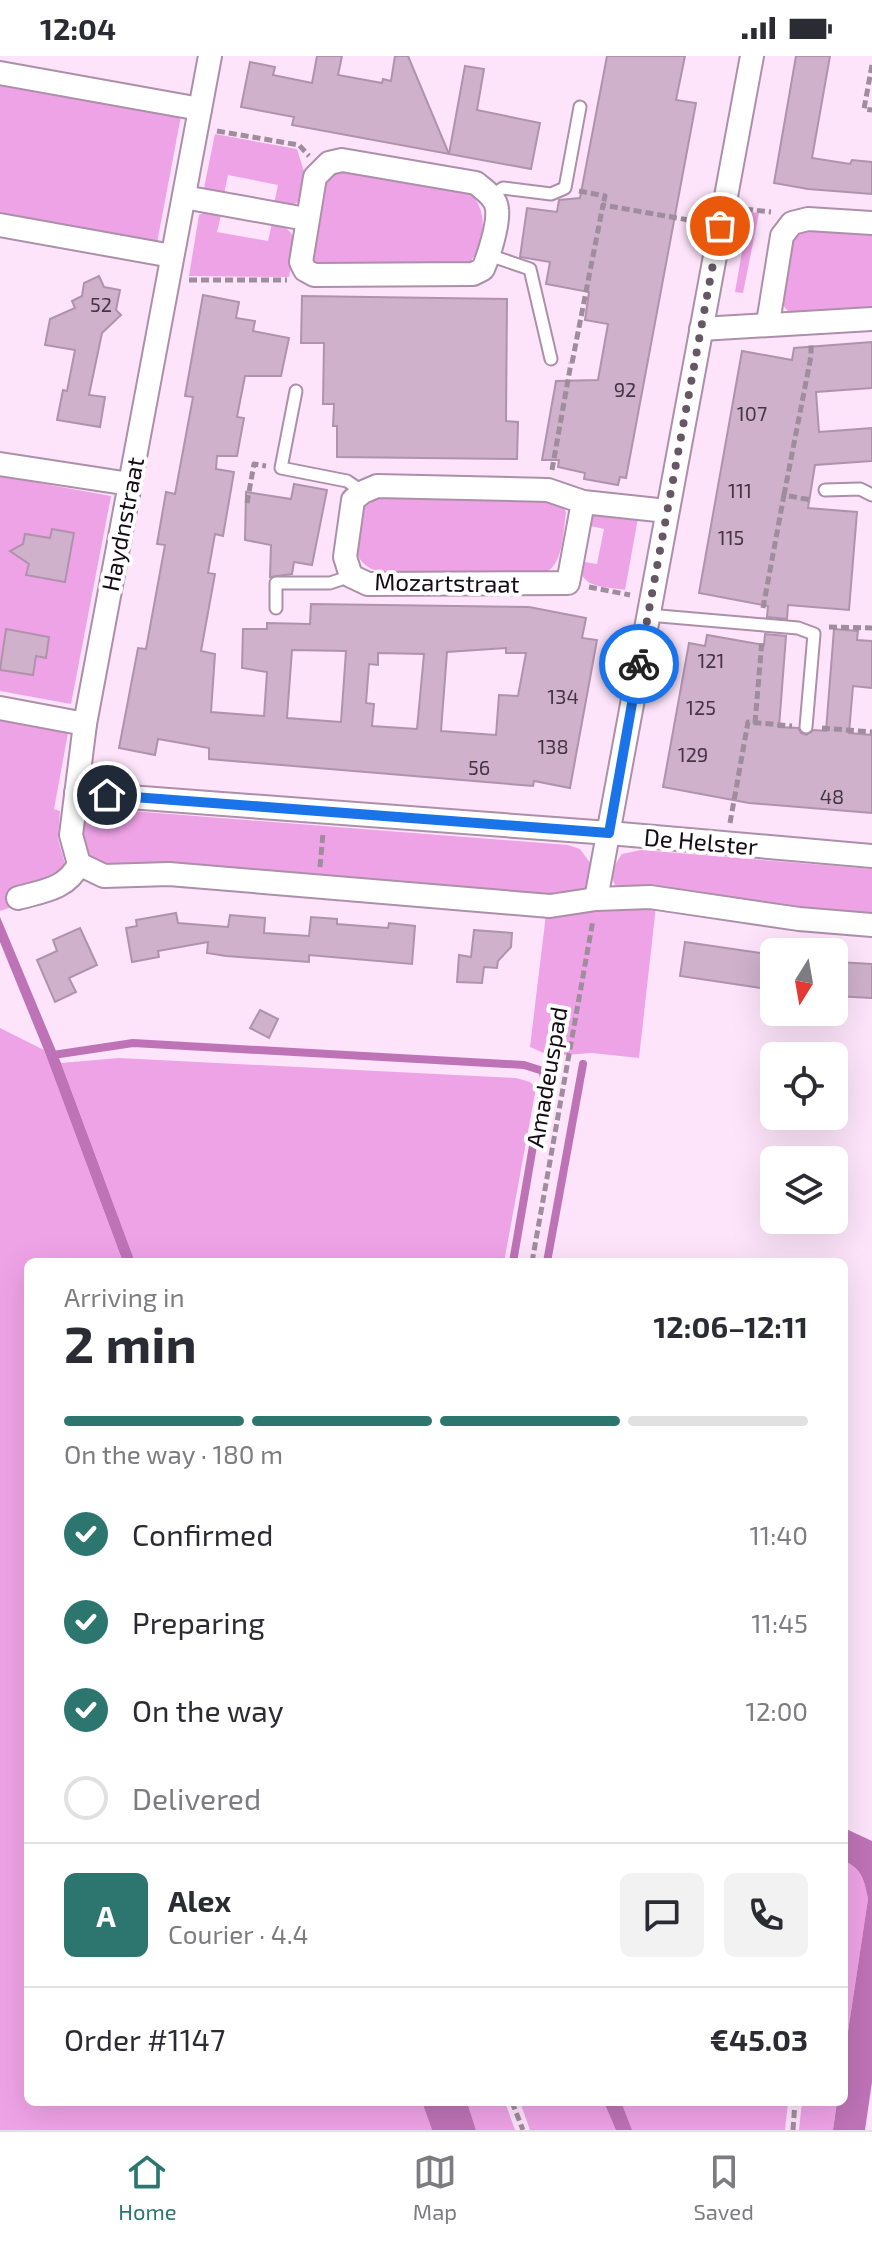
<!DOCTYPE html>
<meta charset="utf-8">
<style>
:root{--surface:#fff;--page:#f2f2f3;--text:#2b2b33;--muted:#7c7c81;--line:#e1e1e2;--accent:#2d7670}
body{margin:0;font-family:"Exo 2",sans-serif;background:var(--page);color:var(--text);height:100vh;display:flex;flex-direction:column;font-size:30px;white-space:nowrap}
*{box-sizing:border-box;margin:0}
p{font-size:26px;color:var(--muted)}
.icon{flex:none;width:44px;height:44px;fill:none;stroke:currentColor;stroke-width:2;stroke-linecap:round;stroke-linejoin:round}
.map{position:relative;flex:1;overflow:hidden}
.panel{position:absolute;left:24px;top:1202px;width:824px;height:848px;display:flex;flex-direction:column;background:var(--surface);border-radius:12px;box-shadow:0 8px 32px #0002}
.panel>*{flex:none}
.needle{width:52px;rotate:191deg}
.controls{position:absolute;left:760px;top:882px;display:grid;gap:16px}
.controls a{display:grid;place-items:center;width:88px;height:88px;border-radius:12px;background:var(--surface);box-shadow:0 8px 32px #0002;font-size:40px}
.pin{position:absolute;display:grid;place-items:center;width:68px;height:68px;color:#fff;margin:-34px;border:4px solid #fff;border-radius:50%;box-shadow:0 2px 8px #0007}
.courier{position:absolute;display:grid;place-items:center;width:80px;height:80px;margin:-40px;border:6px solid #1a73e8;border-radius:50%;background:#fff;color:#222;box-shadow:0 2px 10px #0007}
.headline em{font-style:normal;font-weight:700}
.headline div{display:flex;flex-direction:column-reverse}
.headline{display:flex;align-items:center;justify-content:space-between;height:136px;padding:0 40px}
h1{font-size:52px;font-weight:700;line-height:60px}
.bar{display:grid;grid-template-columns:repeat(4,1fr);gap:12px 8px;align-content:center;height:96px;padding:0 40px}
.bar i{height:10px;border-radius:6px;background:var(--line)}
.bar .on{background:var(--accent)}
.bar p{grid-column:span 4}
.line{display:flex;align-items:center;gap:20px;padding:0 40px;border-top:2px solid var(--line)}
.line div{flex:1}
.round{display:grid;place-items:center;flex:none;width:84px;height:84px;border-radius:12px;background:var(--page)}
ol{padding:0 40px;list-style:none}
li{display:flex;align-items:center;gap:24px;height:88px}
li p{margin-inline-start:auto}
li .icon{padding:8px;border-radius:50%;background:var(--accent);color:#fff;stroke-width:4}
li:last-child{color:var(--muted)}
li i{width:44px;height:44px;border:4px solid var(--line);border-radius:50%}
.status{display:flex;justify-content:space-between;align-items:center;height:56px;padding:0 40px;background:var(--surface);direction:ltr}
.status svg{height:22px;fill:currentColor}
.dock{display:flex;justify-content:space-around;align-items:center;height:112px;border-top:2px solid var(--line);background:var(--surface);font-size:22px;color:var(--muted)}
.dock a{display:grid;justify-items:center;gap:4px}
.dock .on{color:var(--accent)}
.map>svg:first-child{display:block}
.green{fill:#efa3e7}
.water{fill:#be73b7}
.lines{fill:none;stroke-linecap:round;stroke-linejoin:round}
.stream{stroke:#be73b7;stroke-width:8}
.building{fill:#cfb1cb;stroke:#b092ac;stroke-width:2;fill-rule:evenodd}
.lane-casing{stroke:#ac8fa9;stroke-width:15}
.street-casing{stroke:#ac8fa9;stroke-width:26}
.path{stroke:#9f8c9d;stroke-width:5;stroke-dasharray:8 4;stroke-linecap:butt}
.lane{stroke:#fff;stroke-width:11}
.street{stroke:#fff;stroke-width:22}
.done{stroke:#665764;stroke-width:8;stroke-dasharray:0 14.4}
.route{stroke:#1a73e8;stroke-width:10}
.labels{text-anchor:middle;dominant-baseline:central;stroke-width:8;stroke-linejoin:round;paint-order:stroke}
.number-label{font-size:20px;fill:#443442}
.street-label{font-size:24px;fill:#150b14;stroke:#fff}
</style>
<div class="status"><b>12:04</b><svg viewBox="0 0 49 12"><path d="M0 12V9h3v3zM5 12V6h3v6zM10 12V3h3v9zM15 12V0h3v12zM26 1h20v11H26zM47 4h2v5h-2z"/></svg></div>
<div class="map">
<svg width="872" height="2074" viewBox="0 0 872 2074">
<rect width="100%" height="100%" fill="#fde4fa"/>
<g class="green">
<polygon points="0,27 181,60 157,187 0,158"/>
<polygon points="215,78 297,93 306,122 299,146 287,151 274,148 278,129 228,119 224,138 207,135 204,132"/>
<path d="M343 111 469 136C489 153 486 190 468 208L323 210 315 207 311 200 323 123Z"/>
<path d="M206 156 221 159 217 176 268 185 272 167C305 174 293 196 289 221L189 220 199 159Z"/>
<polygon points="749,156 759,157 743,237 735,236"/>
<path d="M812 172 872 177V256L795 259C789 256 784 253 782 246 779 232 790 189 798 176Z"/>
<polygon points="0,420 111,440 71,648 0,635"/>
<path d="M552 441 561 447 566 456C563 475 564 508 545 517L378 515C347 506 356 479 361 454L377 442Z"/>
<path d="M597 456 638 462 625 534C603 530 579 533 579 505L597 508 604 473 586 469 592 459Z"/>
<polygon points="0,664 68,677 54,753 60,755 58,783 66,811 12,851 0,855"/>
<path d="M94 752 568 789 580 793 591 808 584 836 553 840 112 812C85 800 84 797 79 769Z"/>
<path d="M641 794 872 813V862L615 829C609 818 615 808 622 798Z"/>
<polygon points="633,849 656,850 639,1002 592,997 550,1000 530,991 546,858"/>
<polygon points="0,972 44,994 123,1206 28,1206 28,2046 422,2046 432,2074 0,2074"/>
<polygon points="119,1002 516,1022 530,1026 536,1032 504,1206 135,1206 61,1007"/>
<path d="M844 1805C862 1812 865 1826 868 1843L844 2002Z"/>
<polygon points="467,2046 505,2046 515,2074 476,2074"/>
<polygon points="520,2046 788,2046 785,2074 530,2074"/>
<polygon points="802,2046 837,2046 833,2074 799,2074"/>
</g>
<g class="water">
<polygon points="0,861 61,1007 135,1206 123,1206 44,994 0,886"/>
<path d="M844 1772 872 1785V2026L865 2074H833L837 2046H844V2002L868 1843C865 1826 862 1812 844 1805Z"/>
<polygon points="422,2046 467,2046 476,2074 432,2074"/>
<polygon points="604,2046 621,2046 632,2074 616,2074"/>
</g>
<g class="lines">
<g class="stream">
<polyline points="53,999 133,987 524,1009 543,1015 544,1026 513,1206"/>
<polyline points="547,1206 583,1008"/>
</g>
</g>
<g class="building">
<polygon points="317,0 342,0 338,19 382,27 383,23 391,25 395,0 408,0 449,98 292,69 294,61 241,51 250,6 275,11 273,19 312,27"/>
<polygon points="607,0 685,0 676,44 696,47 626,422 620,421 618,429 584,423 585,417 558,411 559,404 542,404 556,325 598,324 608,268 585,264 589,236 546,228 550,206 520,201 527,152 557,156 559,144 580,142"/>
<polygon points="796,0 830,0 812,102 850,108 852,104 872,106 872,138 808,133 774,127"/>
<polygon points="465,10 484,13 477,54 540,67 531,113 449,98"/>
<polygon points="99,220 104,231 120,234 116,254 121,259 102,277 89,339 105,341 100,371 57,364 63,334 67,335 75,294 45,289 50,263 75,252 72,245 82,240 84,227"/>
<path d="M203 239 239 246 236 262 255 265 253 275 289 282 281 320H245L237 361 244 362 237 400H217L216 413 234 416 223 480 215 478 208 517 215 518 201 595 215 598 211 656 264 660 267 616 242 612 243 573H267V567L310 568 311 548 529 551 586 562 582 582 597 584 570 732 534 725 533 730 209 703V692L158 683 155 699 119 692 138 592 146 593 165 489 157 488 166 436 175 438 193 341 185 340ZM506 592V597H526L518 640 499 639 496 679 441 675 447 596ZM292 594 346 595 341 666 287 662ZM378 597 424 598 417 673 372 670 374 648 366 647 369 608 378 609Z"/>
<polygon points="302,240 507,243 506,365 518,366 517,403 337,401 337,370 333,370 334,348 323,348 324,287 301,287"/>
<polygon points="872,286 872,332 816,336 819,376 872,372 872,405 815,409 808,452 857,456 849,554 788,549 787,563 767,561 768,550 699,537 742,295 792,304 794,292"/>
<polygon points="294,428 327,434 312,509 294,506 292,518 270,521 271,489 245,484 246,436 291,443"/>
<polygon points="52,473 74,477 65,526 26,519 29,508 10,495 23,488 25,478 50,482"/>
<polygon points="6,573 49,581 46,602 36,600 33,619 0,614"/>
<polygon points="834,573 858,575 857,584 872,585 872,632 853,630 849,677 872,679 872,757 749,747 663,731 689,587 705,590 707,579 764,589 765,578 786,580 779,671 798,672 801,677 806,679 814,674 826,675"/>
<polygon points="176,857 178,867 228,871 230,859 265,862 264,877 309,880 311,861 337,863 337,868 388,872 389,867 415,870 412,908 309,899 309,906 226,900 207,897 208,886 158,895 159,901 132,906 126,872 137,870 136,864"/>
<polygon points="80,872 97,909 69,922 76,936 55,946 37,904 57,895 53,884"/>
<polygon points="474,874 512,877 511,891 498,905 497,912 484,911 482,927 457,926 459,899 471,901"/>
<polygon points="685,886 774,899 774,934 680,920"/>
<polygon points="837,906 872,908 872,942 835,940"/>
<polygon points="260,954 278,963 269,982 250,972"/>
</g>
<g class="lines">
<g class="lane-casing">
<g id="lane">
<polyline points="491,140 503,132 551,138 565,132 580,51"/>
<polyline points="489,199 530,213 551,303"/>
<polyline points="296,335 281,412 347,425 363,436"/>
<polyline points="825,434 860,433 872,439"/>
<polyline points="276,552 276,527 330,527 351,520"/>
<polyline points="648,559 798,572 814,578 806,671"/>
</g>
</g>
<g class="street-casing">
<g id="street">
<polyline points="210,0 85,668 71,779 79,808 104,820 169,818 550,850 596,843 650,841 799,863 872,869"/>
<polyline points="0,17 200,53"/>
<path d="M342 104 476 127C484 134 496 141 497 153 499 168 489 199 483 213L473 218 314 219 305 214 301 206 315 121 329 107Z"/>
<polyline points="184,141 306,163"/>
<polyline points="0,169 172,200"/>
<polyline points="768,267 782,180 792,167 808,163 872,167"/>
<polyline points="701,273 872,263"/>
<polyline points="0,408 130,428"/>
<polyline points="583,446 568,527 368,528 351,520 345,501 353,444 363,436 377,430 548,434 583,446 667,455"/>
<polyline points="0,652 85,668"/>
<polyline points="76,737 609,777 872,800"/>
<path d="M18 842C43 835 67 833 79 808"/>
<polyline points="596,843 752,0"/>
</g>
</g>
<g class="path">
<polyline points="872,9 864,53 872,54"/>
<polyline points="217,75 299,89 309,100"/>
<polyline points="579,135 605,140 603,149"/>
<polyline points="745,153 771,156"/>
<polyline points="189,224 287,224"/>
<polyline points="572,307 603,149 700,166"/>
<polyline points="552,414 571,307"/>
<polyline points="784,439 811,300 811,287"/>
<polyline points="247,447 254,408 266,410"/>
<polyline points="589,531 630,539"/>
<polyline points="763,552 784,439 811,444"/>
<polyline points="829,571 872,572"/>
<polyline points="755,667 762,584"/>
<polyline points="822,672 872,676"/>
<polyline points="730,767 748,666 792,670"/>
<polyline points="320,811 323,777"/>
<polyline points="532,1206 593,864"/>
<polyline points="512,2046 523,2074"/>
<polyline points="793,2074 795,2046"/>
</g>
<use href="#lane" class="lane"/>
<use href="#street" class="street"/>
</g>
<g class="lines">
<polyline class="done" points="639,608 720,170"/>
<polyline class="route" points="107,739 609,777 639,608"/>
</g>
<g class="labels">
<g class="number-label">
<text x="101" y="248">52</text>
<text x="625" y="333">92</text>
<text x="752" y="357">107</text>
<text x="740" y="434">111</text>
<text x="731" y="481">115</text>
<text x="711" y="604">121</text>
<text x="563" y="640">134</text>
<text x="701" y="651">125</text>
<text x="553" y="690">138</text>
<text x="693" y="698">129</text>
<text x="479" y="711">56</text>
<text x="832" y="740">48</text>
</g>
<g class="street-label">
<text transform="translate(122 468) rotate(-79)">Haydnstraat</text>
<text transform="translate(447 526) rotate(1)">Mozartstraat</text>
<text transform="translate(701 785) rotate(5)">De Helster</text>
<text transform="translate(546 1021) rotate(-80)">Amadeuspad</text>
</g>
</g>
</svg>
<div class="controls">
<a><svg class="needle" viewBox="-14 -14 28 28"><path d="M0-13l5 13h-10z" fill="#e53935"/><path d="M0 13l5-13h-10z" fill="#7c7c81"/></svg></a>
<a><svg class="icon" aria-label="locate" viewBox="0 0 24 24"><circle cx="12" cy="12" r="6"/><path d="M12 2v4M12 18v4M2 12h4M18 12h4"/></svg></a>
<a><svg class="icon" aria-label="layers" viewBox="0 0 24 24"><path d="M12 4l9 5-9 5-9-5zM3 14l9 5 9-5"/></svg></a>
</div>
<div class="pin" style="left:720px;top:170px;background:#ea580c"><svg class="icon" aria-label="bag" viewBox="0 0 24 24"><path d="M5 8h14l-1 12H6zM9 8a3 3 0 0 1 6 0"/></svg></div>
<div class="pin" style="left:107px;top:739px;background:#1f2937"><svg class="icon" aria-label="home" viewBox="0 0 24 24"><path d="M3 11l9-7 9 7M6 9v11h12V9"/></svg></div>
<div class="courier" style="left:639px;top:608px"><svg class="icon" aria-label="bike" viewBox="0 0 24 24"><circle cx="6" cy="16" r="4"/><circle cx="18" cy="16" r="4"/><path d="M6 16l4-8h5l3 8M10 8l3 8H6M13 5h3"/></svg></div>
<section class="panel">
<div class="headline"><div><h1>2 min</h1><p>Arriving in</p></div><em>12:06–12:11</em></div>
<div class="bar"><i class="on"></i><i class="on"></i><i class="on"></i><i></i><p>On the way · 180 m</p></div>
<ol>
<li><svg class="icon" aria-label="check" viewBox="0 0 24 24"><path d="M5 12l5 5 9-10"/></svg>Confirmed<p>11:40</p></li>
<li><svg class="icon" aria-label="check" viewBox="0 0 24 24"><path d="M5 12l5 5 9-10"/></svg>Preparing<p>11:45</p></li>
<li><svg class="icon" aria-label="check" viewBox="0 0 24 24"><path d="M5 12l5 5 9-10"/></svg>On the way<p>12:00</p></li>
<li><i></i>Delivered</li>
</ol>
<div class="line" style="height:144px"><b class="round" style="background:var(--accent);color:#fff">A</b><div><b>Alex</b><p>Courier · 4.4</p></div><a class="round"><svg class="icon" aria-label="chat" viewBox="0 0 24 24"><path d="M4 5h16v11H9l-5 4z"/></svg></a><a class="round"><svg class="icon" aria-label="phone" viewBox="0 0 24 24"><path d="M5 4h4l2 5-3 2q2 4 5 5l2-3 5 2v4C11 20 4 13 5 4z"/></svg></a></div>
<div class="line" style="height:104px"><div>Order #1147</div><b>€45.03</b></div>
</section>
</div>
<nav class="dock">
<a class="on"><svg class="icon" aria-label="home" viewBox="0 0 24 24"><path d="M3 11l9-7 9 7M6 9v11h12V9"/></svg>Home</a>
<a><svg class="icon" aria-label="map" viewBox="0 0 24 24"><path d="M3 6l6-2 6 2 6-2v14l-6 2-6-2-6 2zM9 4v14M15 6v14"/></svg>Map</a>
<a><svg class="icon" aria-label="saved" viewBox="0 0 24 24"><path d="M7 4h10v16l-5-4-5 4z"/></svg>Saved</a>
</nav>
